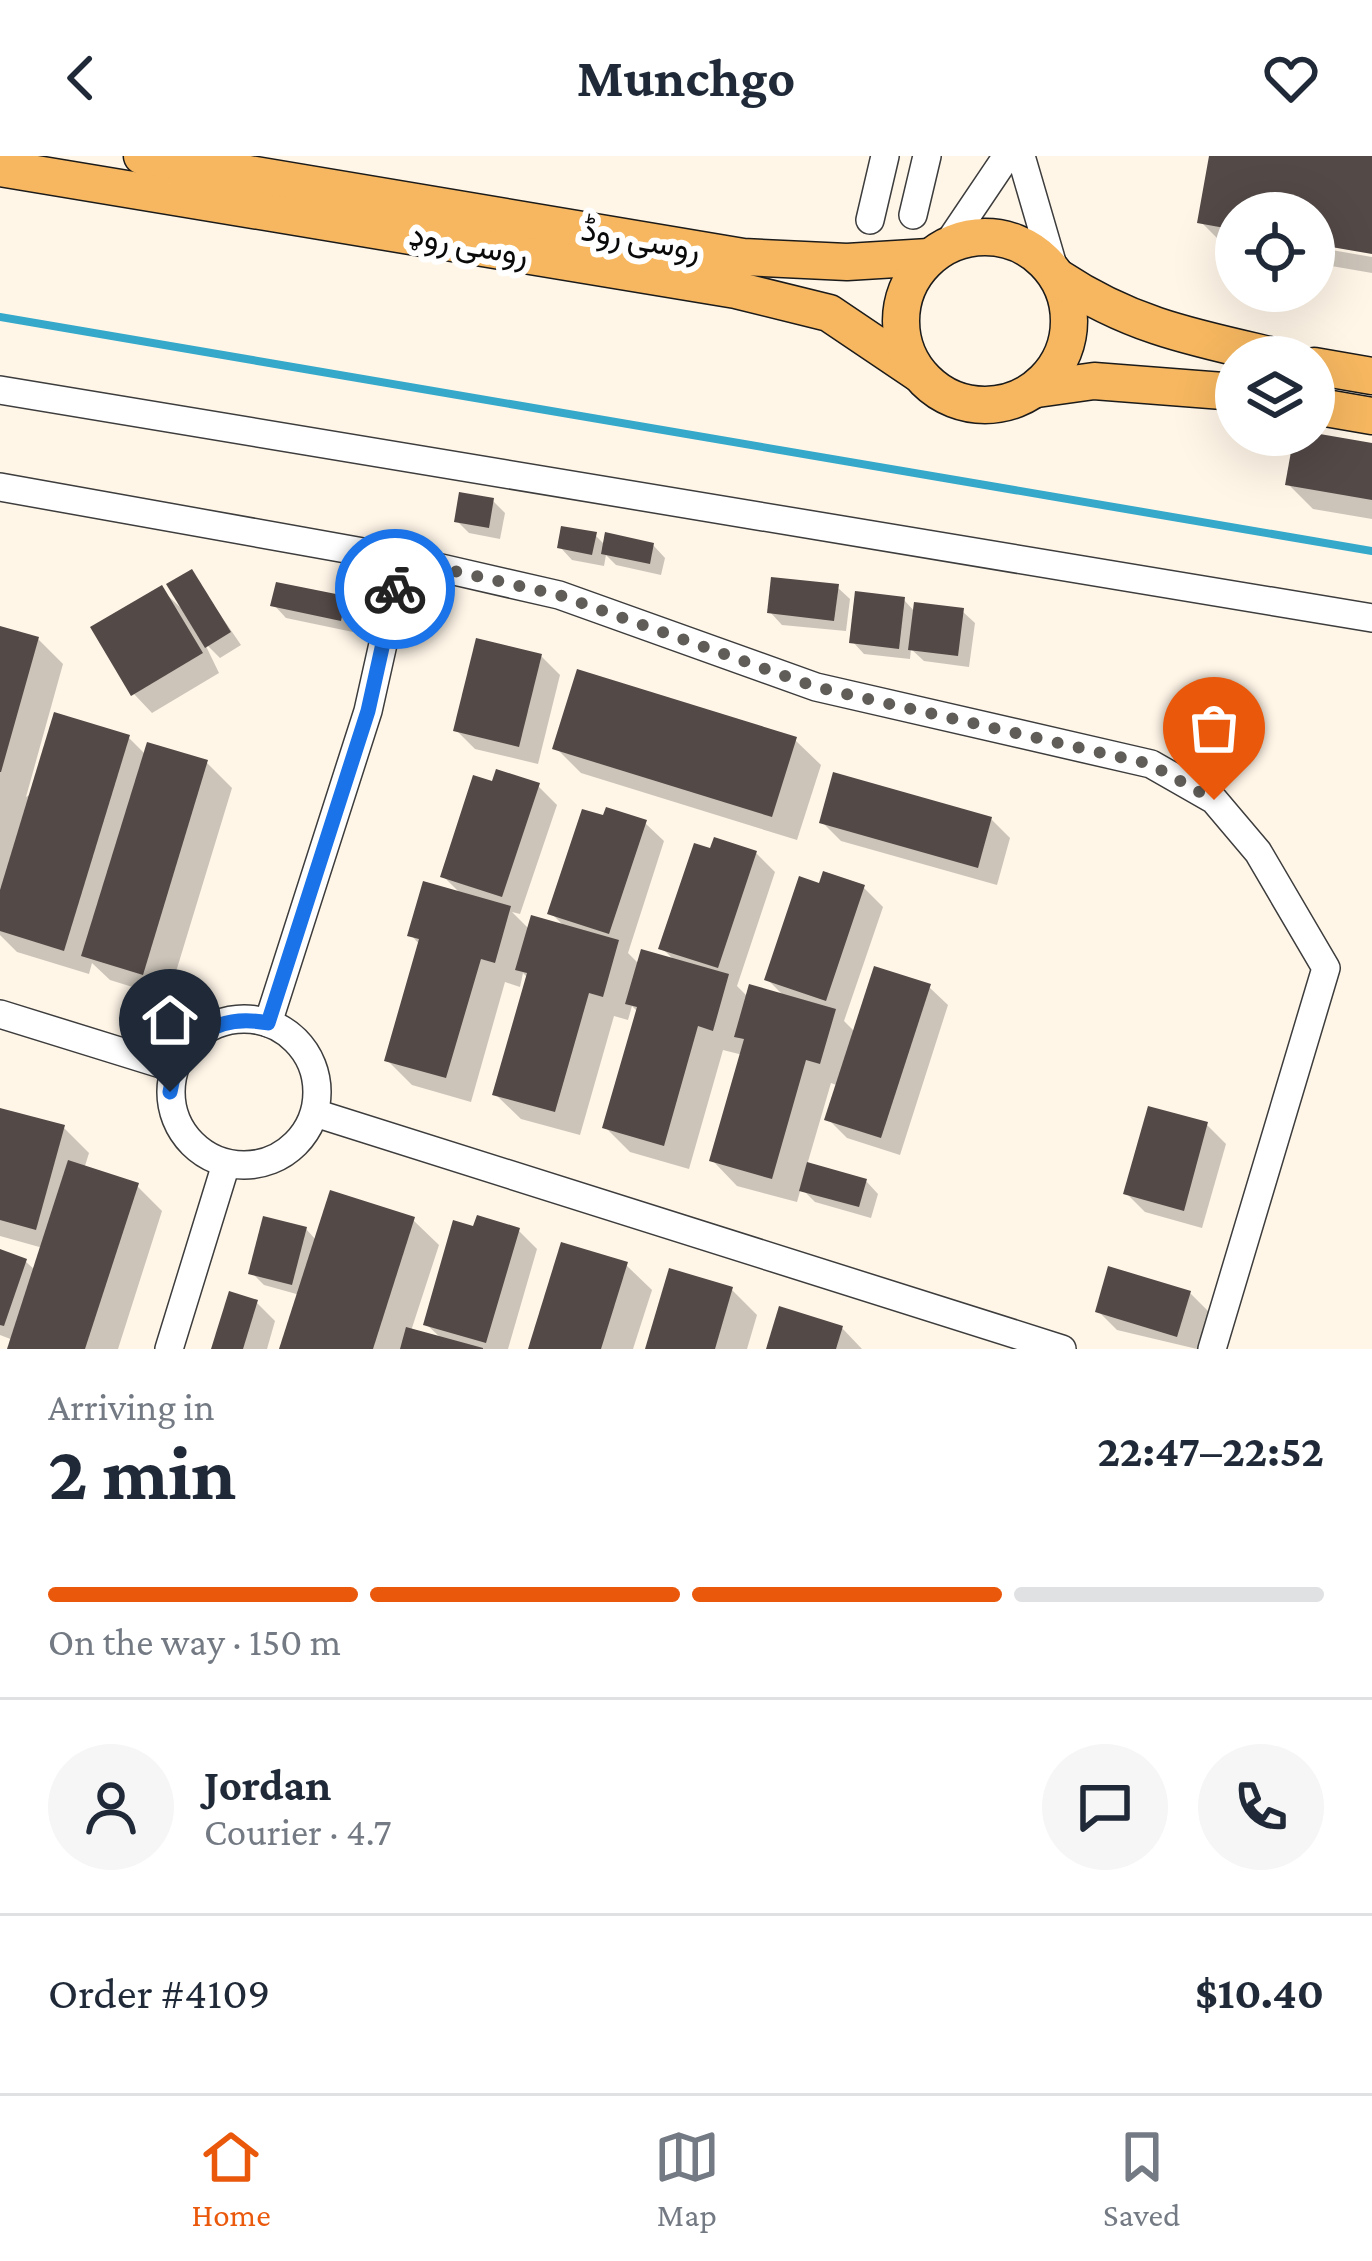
<!DOCTYPE html>
<meta charset="utf-8">
<style>
:root{--surface:#fff;--page:#f6f6f7;--text:#1f2937;--muted:#747a83;--line:#e0e1e3;--accent:#ea580c}
body{margin:0;font-family:"Crimson Pro",Vazirmatn,serif;background:var(--page);color:var(--text);height:100vh;display:flex;flex-direction:column;font-size:45px;white-space:nowrap}
*{box-sizing:border-box;margin:0}
p{font-size:39px;color:var(--muted)}
.icon{flex:none;width:66px;height:66px;fill:none;stroke:currentColor;stroke-width:2;stroke-linecap:round;stroke-linejoin:round}
.map{position:relative;height:1193px;overflow:hidden}
.details{display:flex;flex-direction:column;background:var(--surface);flex:1}
.details>*{flex:none}
.tools{position:absolute;left:1215px;top:36px;display:grid;gap:24px}
.tools a{display:grid;place-items:center;width:120px;height:120px;border-radius:50%;background:var(--surface);box-shadow:0 12px 48px #0002;font-size:60px}
.pin{position:absolute;display:grid;place-items:center;width:102px;height:102px;color:#fff;margin:-123px -51px;border-radius:50% 50% 50% 0;rotate:-45deg;box-shadow:0 0 12px #0007}
.pin .icon{rotate:45deg}
.courier{position:absolute;display:grid;place-items:center;width:120px;height:120px;margin:-60px;border:9px solid #1a73e8;border-radius:50%;background:#fff;color:#222;box-shadow:0 3px 15px #0007}
.headline em{font-style:normal;font-weight:700}
.headline div{display:flex;flex-direction:column-reverse}
.headline{display:flex;align-items:center;justify-content:space-between;height:204px;padding:0 48px}
h1{font-size:78px;font-weight:700;line-height:90px}
.bar{display:grid;grid-template-columns:repeat(4,1fr);gap:18px 12px;align-content:center;height:144px;padding:0 48px}
.bar i{height:15px;border-radius:9px;background:var(--line)}
.bar .selected{background:var(--accent)}
.bar p{grid-column:span 4}
.line{display:flex;align-items:center;gap:30px;padding:0 48px;border-top:3px solid var(--line)}
.line div{flex:1}
.round{display:grid;place-items:center;flex:none;width:126px;height:126px;border-radius:63px;background:var(--page)}
header{display:flex;justify-content:space-between;align-items:center;height:156px;padding:0 48px;background:var(--surface);font-size:54px;font-weight:700}
.menu{display:flex;justify-content:space-around;align-items:center;height:168px;border-top:3px solid var(--line);background:var(--surface);font-size:33px;color:var(--muted)}
.menu a{display:grid;justify-items:center;gap:6px}
.menu .selected{color:var(--accent)}
.map>svg:first-child{display:block}
.shadow{fill:#0003}
.lines{fill:none;stroke-linecap:round;stroke-linejoin:round}
.stream{stroke:#36a9ca;stroke-width:8}
.building{fill:#534947}
.minor-casing{stroke:#3d3d3d;stroke-width:30}
.major-casing{stroke:#1b1b1b;stroke-width:39}
.minor{stroke:#fff;stroke-width:27}
.major{stroke:#f6b760;stroke-width:36}
.done{stroke:#605d58;stroke-width:12;stroke-dasharray:0 21.6}
.route{stroke:#1a73e8;stroke-width:15}
.labels{text-anchor:middle;dominant-baseline:central;stroke-width:12;stroke-linejoin:round;paint-order:stroke}
.street-label{font-size:33px;fill:#0a0a0a;stroke:#fff}
</style>
<header><svg class="icon" aria-label="back" viewBox="0 0 24 24"><path d="M15 5l-7 7 7 7"/></svg>Munchgo<svg class="icon" aria-label="heart" viewBox="0 0 24 24"><path d="M12 20l-8-8c-3-5 5-10 8-4 3-6 11-1 8 4z"/></svg></header>
<div class="map">
<svg width="1372" height="1193" viewBox="0 0 1372 1193">
<rect width="100%" height="100%" fill="#fff6e8"/>
<g class="shadow">
<polygon points="1212,0 1372,0 1372,95 1314,85 1314,57 1236,57 1236,71 1225,69 1225,75 1236,77 1236,93 1226,91 1201,66"/>
<polygon points="1314,91 1372,101 1372,117 1314,107"/>
<polygon points="1372,290 1372,363 1313,353 1288,328"/>
<polygon points="493,345 505,357 500,383 469,377 457,365"/>
<polygon points="595,379 605,389 653,389 665,402 661,419 616,409 606,399 604,410 572,404 560,391"/>
<polygon points="191,416 241,489 220,502 204,486 219,517 152,557 134,538 161,433 183,454"/>
<polygon points="837,431 850,443 846,475 782,469 770,456"/>
<polygon points="345,443 357,455 353,476 286,462 274,449"/>
<polygon points="904,444 916,457 962,455 975,467 969,511 924,505 911,493 910,503 864,498 852,485"/>
<polygon points="0,478 38,483 63,508 26,641 128,581 146,599 207,607 232,632 168,842 110,824 92,807 89,818 17,796 0,779"/>
<polygon points="541,500 560,519 538,608 475,593 456,574"/>
<polygon points="795,584 821,609 797,684 581,617 556,592"/>
<polygon points="494,629 538,630 557,649 520,758 512,756 530,774 566,772 551,757 645,667 664,685 628,797 640,809 676,806 662,792 756,697 775,716 737,830 748,841 785,841 768,824 820,730 864,732 883,751 844,865 856,877 929,831 948,849 900,999 847,982 828,963 839,930 831,927 807,1009 866,1025 878,1038 871,1062 815,1046 801,1032 797,1046 737,1030 712,1004 743,899 723,894 689,1013 630,996 605,971 638,856 632,850 628,864 614,860 580,979 521,963 495,938 528,822 523,817 520,831 505,826 471,946 412,929 387,904 420,789 411,779 463,740 443,720"/>
<polygon points="991,663 1010,682 997,729 841,685 822,666"/>
<polygon points="0,955 64,972 89,997 84,1013 137,1030 162,1055 118,1193 10,1193 13,1184 0,1179 0,1097 25,1105 36,1115 43,1092 0,1080"/>
<polygon points="1207,969 1226,988 1202,1072 1145,1056 1126,1037"/>
<polygon points="413,1064 439,1089 411,1175 442,1183 426,1168 475,1074 518,1074 537,1093 508,1193 282,1193 300,1139 264,1129 252,1117 306,1073 317,1085"/>
<polygon points="626,1109 652,1134 633,1193 531,1193"/>
<polygon points="732,1134 757,1159 747,1193 648,1193"/>
<polygon points="1190,1137 1209,1156 1197,1193 1117,1174 1098,1155"/>
<polygon points="256,1146 275,1165 267,1193 214,1193"/>
<polygon points="842,1172 862,1193 770,1193"/>
</g>
<g class="lines">
<polyline class="stream" points="0,161 1372,395"/>
</g>
<g class="building">
<polygon points="1209,0 1372,0 1372,98 1314,88 1314,57 1236,57 1236,74 1197,67"/>
<polygon points="1314,277 1372,287 1372,344 1285,329 1294,279"/>
<polygon points="459,336 494,342 489,372 454,366"/>
<polygon points="561,370 597,376 592,399 557,392"/>
<polygon points="605,376 654,387 650,408 601,398"/>
<polygon points="192,413 231,476 205,492 166,428"/>
<polygon points="771,421 839,428 834,465 767,457"/>
<polygon points="276,426 346,440 341,465 270,450"/>
<polygon points="162,429 203,497 131,540 90,471"/>
<polygon points="855,435 905,441 899,493 849,487"/>
<polygon points="914,446 964,452 958,500 908,494"/>
<polygon points="0,470 39,481 1,616 0,616"/>
<polygon points="476,482 542,498 519,591 453,575"/>
<polygon points="577,513 797,581 772,661 552,593"/>
<polygon points="54,556 130,579 64,795 0,775 0,734"/>
<polygon points="147,586 208,604 143,819 81,800"/>
<polygon points="496,613 540,627 502,741 440,721 473,619 492,625"/>
<polygon points="833,616 992,661 978,712 819,667"/>
<polygon points="606,651 647,664 609,778 547,758 582,653 603,659"/>
<polygon points="714,681 757,695 718,812 658,793 694,687 710,692"/>
<polygon points="823,715 865,729 826,845 764,824 799,720 819,727"/>
<polygon points="423,725 511,750 495,807 481,803 446,922 384,905 419,783 407,780"/>
<polygon points="531,759 619,784 603,841 589,837 555,956 492,939 527,817 515,814"/>
<polygon points="641,793 729,818 713,875 698,870 664,990 602,972 637,851 625,848"/>
<polygon points="874,810 931,828 881,982 824,964"/>
<polygon points="749,828 836,853 820,908 806,904 772,1023 709,1005 744,883 734,881"/>
<polygon points="1148,950 1208,966 1184,1055 1123,1038"/>
<polygon points="0,952 65,969 36,1074 0,1064"/>
<polygon points="68,1004 139,1027 85,1193 7,1193"/>
<polygon points="807,1006 867,1023 859,1051 799,1035"/>
<polygon points="330,1034 415,1061 373,1193 279,1193"/>
<polygon points="477,1059 520,1072 486,1187 423,1169 453,1064 473,1070"/>
<polygon points="263,1060 307,1071 292,1129 248,1118"/>
<polygon points="561,1086 628,1106 601,1193 528,1193"/>
<polygon points="0,1093 27,1103 4,1170 0,1169"/>
<polygon points="1108,1110 1191,1135 1177,1181 1095,1156"/>
<polygon points="669,1112 733,1131 715,1193 645,1193"/>
<polygon points="229,1135 258,1144 243,1193 211,1193"/>
<polygon points="779,1150 843,1170 836,1193 766,1193"/>
<polygon points="406,1171 483,1192 483,1193 400,1193"/>
</g>
<g class="lines">
<g class="minor-casing">
<g id="minor">
<polyline points="1021,0 1054,113"/>
<polyline points="913,59 927,0"/>
<polyline points="870,64 885,0"/>
<polyline points="947,89 1007,0"/>
<polyline points="0,234 1372,462"/>
<polyline points="0,331 402,403 559,439 816,531 1151,608 1214,644 1258,696 1326,812 1212,1193"/>
<polyline points="0,858 174,912"/>
<circle cx="244" cy="936" r="73"/>
<polyline points="268,867 368,555 402,403"/>
<polyline points="315,957 1062,1193"/>
<polyline points="169,1193 226,1008"/>
</g>
</g>
<g class="major-casing">
<g id="major">
<polyline points="142,0 743,101 847,106 929,101"/>
<polyline points="0,12 736,134 829,157 918,217"/>
<circle cx="985" cy="165" r="84"/>
<path d="M1059 122C1131 170 1195 182 1278 201"/>
<polyline points="1314,210 1372,220"/>
<polyline points="1037,233 1094,225 1236,236"/>
<polyline points="1314,250 1372,260"/>
</g>
</g>
<use href="#minor" class="minor"/>
<use href="#major" class="major"/>
</g>
<g class="lines">
<polyline class="done" points="395,433 402,403 559,439 816,531 1150,608 1214,644"/>
<path class="route" d="M170 936C179 883 215 857 268 867L368 555 395 433"/>
</g>
<g class="labels">
<g class="street-label">
<text transform="translate(641 83) rotate(10)">روسی روڈ</text>
<text transform="translate(469 88) rotate(10)">روسی روډ</text>
</g>
</g>
</svg>
<div class="tools">
<a><svg class="icon" aria-label="locate" viewBox="0 0 24 24"><circle cx="12" cy="12" r="6"/><path d="M12 2v4M12 18v4M2 12h4M18 12h4"/></svg></a>
<a><svg class="icon" aria-label="layers" viewBox="0 0 24 24"><path d="M12 4l9 5-9 5-9-5zM3 14l9 5 9-5"/></svg></a>
</div>
<div class="pin" style="left:1214px;top:644px;background:#ea580c"><svg class="icon" aria-label="bag" viewBox="0 0 24 24"><path d="M5 8h14l-1 12H6zM9 8a3 3 0 0 1 6 0"/></svg></div>
<div class="pin" style="left:170px;top:936px;background:#1f2937"><svg class="icon" aria-label="home" viewBox="0 0 24 24"><path d="M3 11l9-7 9 7M6 9v11h12V9"/></svg></div>
<div class="courier" style="left:395px;top:433px"><svg class="icon" aria-label="bike" viewBox="0 0 24 24"><circle cx="6" cy="16" r="4"/><circle cx="18" cy="16" r="4"/><path d="M6 16l4-8h5l3 8M10 8l3 8H6M13 5h3"/></svg></div>
</div>
<section class="details">
<div class="headline"><div><h1>2 min</h1><p>Arriving in</p></div><em>22:47–22:52</em></div>
<div class="bar"><i class="selected"></i><i class="selected"></i><i class="selected"></i><i></i><p>On the way · 150 m</p></div>
<div class="line" style="height:216px"><a class="round"><svg class="icon" aria-label="person" viewBox="0 0 24 24"><circle cx="12" cy="8" r="4"/><path d="M4 21q1-7 8-7t8 7"/></svg></a><div><b>Jordan</b><p>Courier · 4.7</p></div><a class="round"><svg class="icon" aria-label="chat" viewBox="0 0 24 24"><path d="M4 5h16v11H9l-5 4z"/></svg></a><a class="round"><svg class="icon" aria-label="phone" viewBox="0 0 24 24"><path d="M5 4h4l2 5-3 2q2 4 5 5l2-3 5 2v4C11 20 4 13 5 4z"/></svg></a></div>
<div class="line" style="height:156px"><div>Order #4109</div><b>$10.40</b></div>
</section>
<nav class="menu">
<a class="selected"><svg class="icon" aria-label="home" viewBox="0 0 24 24"><path d="M3 11l9-7 9 7M6 9v11h12V9"/></svg>Home</a>
<a><svg class="icon" aria-label="map" viewBox="0 0 24 24"><path d="M3 6l6-2 6 2 6-2v14l-6 2-6-2-6 2zM9 4v14M15 6v14"/></svg>Map</a>
<a><svg class="icon" aria-label="saved" viewBox="0 0 24 24"><path d="M7 4h10v16l-5-4-5 4z"/></svg>Saved</a>
</nav>
